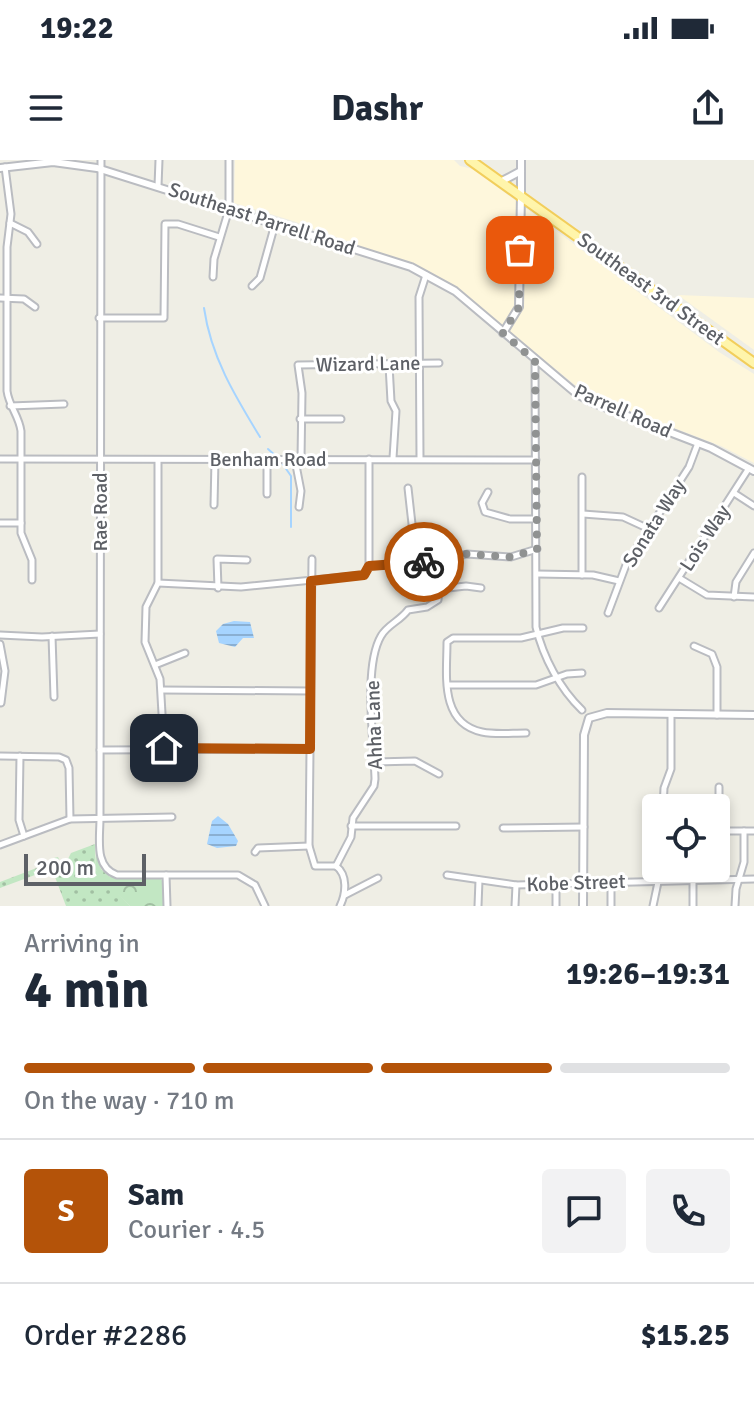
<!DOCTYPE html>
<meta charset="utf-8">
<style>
:root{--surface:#fff;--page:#f2f2f3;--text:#1f2937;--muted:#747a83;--line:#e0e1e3;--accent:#b45309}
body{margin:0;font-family:Signika,sans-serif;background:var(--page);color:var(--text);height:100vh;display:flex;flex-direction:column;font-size:30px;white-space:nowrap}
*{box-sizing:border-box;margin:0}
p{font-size:26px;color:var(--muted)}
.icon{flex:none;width:44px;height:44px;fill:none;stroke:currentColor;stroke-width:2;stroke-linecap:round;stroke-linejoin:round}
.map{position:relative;height:746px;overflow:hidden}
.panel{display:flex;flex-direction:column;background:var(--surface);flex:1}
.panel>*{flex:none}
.tools{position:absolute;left:642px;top:634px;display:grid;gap:16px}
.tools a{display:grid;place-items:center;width:88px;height:88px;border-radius:8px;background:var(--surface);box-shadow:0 4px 12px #0003;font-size:40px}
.scale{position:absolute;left:24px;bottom:20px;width:122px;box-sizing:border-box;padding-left:8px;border:4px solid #5d6066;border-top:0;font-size:22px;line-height:28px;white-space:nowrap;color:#5d6066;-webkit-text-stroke:6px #fff;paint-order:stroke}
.pin{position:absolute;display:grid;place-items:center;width:68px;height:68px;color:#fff;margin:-34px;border-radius:16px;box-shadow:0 4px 12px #0006}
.courier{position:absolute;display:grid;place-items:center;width:80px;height:80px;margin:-40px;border:6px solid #b45309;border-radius:50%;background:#fff;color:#222;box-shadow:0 2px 10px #0007}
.summary em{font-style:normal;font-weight:700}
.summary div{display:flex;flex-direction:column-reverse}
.summary{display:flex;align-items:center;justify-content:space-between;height:136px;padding:0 24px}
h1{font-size:52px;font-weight:700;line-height:60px}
.bar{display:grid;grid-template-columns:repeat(4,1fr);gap:12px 8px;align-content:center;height:96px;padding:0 24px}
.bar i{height:10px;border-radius:6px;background:var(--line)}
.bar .active{background:var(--accent)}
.bar p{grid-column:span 4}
.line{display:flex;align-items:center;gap:20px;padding:0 24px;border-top:2px solid var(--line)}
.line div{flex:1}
.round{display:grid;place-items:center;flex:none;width:84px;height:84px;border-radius:8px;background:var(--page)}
.status{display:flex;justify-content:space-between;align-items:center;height:56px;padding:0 40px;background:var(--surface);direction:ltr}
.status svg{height:22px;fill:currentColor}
header{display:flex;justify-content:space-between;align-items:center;height:104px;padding:0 24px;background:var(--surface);font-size:36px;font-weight:700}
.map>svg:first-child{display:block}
.commercial{fill:#fef7dc}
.grass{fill:url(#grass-dots)}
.park{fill:url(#park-crowns)}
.water{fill:url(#water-rules)}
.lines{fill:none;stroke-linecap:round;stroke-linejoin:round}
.stream{stroke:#a6d4ff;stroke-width:2}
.minor-casing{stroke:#babcc1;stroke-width:9}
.tertiary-casing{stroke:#babcc1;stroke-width:10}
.secondary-casing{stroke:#bbbdc3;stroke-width:10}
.primary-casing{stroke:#f2ce5c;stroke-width:12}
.minor{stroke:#fff;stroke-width:5}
.tertiary{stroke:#fff;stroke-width:6}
.secondary{stroke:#fff;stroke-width:6}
.primary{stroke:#fff5ab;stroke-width:8}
.done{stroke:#909292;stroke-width:8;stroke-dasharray:0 14.4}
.route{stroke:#b45309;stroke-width:10}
.labels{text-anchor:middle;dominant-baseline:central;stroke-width:6;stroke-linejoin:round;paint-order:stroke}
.street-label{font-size:20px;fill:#5d6066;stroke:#fff}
</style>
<div class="status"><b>19:22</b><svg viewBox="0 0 49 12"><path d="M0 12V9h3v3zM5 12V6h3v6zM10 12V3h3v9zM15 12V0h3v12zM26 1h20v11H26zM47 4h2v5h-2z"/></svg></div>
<header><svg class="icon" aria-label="menu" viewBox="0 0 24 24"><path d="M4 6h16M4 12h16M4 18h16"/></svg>Dashr<svg class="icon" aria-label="share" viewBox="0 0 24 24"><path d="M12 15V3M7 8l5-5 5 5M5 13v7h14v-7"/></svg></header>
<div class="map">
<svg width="754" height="746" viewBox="0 0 754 746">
<defs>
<pattern id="grass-dots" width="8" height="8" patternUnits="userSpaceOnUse" patternTransform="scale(2)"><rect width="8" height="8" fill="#c2e7c3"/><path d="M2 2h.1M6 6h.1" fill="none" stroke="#a1bfa2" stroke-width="1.8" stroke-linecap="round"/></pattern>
<pattern id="park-crowns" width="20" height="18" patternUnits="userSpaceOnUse" patternTransform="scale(2)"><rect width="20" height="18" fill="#c2e7c3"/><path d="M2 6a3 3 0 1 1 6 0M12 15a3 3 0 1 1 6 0" fill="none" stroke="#a1bfa2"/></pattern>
<pattern id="water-rules" width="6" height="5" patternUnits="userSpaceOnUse" patternTransform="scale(2)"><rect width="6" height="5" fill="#a6d4ff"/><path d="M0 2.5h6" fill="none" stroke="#8aafd2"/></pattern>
</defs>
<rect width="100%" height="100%" fill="#efeee5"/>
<g class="commercial">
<polygon points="235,0 454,0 460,6 473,9 719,192 754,214 754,303 721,286 604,241 575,225 459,130 430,112 293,61 234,43"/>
<polygon points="678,135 754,138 754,190"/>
</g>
<g class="grass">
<polygon points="95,684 96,710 130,746 66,746 55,717 61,713 71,693"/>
<polygon points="58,697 60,702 55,711 51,709 0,728 0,722 55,701 54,698"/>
</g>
<polygon class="park" points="96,693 101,709 110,717 160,718 164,723 163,746 130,746 99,715 96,710"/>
<g class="water">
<polygon points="234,461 250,462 254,478 243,478 235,487 219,483 216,471 223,464"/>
<polygon points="218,656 228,664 238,681 236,686 217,688 207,684 212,661"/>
</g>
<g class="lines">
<g class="stream">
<path d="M204 148C211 197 235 236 260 277"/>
<polyline points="268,289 277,297"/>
<polyline points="282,303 291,316 291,367"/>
</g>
<g class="minor-casing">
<g id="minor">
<path d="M101 0 100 658C100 679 94 707 117 715H238L255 725 265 746"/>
<path d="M5 7 11 54 7 87V231C9 246 19 256 21 271V373L32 400V420"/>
<polyline points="158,26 159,0"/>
<polyline points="10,63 28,72 37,84"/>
<polyline points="213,117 214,99 229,49 229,0"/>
<polyline points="252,126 260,118 275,64"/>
<polyline points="0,138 24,139 35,147"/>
<polyline points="99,158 164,158 165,64 178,64 219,77"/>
<path d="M535 201 536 467C543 497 560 529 582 550"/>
<polyline points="389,205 391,241 396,251 393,298"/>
<polyline points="10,246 64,244"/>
<polyline points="300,259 341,259"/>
<polyline points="420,298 419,137 426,115"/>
<polyline points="0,299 536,300"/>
<polyline points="301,299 302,233 298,205 439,203"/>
<polyline points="158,300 158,423 146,447 145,482 160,519 164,588"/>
<polyline points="267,300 267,334"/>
<polyline points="295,300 301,331 299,347"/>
<polyline points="408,328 415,391 423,402"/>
<polyline points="488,332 482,343 485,352 510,359 536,359"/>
<polyline points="734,333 754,346"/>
<polyline points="214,345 215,300"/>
<polyline points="583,354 623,357 649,369"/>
<polyline points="0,363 21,363"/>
<polyline points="312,399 309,686 315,706 336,706"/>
<polyline points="369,406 431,403 467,394 511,397 537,389"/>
<polyline points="537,414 593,415 619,421"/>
<polyline points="582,415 582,317"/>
<polyline points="679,418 707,435 754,437"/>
<polyline points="158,423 241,427 364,415 369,406 369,299"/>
<polyline points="218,428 217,399 247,400"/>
<polyline points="439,429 466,426 481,428"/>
<polyline points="734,437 736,422 754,393"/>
<polyline points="659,448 749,308"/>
<polyline points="608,453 626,405 689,307 698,283"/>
<polyline points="0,475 42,477 100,474"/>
<polyline points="52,476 54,537"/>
<polyline points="0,484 5,511 1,543"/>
<polyline points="694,486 712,494 717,507 717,555"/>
<polyline points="155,505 185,493"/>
<polyline points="448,525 536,525 567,514 582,513"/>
<polyline points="162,530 310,531"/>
<path d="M526 573C511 573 496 575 482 572 439 563 447 514 447 482L453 478H521L563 468H583"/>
<polyline points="100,590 310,589"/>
<polyline points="0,596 59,597 66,600 69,608 70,659"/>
<polyline points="20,596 19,660 24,676"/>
<polyline points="375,602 415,601 439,614"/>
<polyline points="719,627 719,671"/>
<polyline points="663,648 664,628 671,609 671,554"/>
<polyline points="351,666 456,666"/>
<polyline points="503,668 584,667"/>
<polyline points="719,671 754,671"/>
<polyline points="0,685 70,659 172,657"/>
<polyline points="255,692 258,688 309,686"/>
<path d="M336 706 351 677 353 658 374 626 375 619C374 582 363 507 381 476 387 465 400 461 408 450L427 447 438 440 439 429 431 403"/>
<path d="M336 706C348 715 346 734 340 746"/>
<polyline points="166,715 167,746"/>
<polyline points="447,715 516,725 754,719"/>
<polyline points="693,719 693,746"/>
<polyline points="345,735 378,718"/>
<polyline points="478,746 479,720"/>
<polyline points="515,746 516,725"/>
<polyline points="556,746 556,725"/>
<polyline points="611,746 611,723"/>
<polyline points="653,746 661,708"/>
<polyline points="735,746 736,729 744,702 744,671"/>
</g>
</g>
<g class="tertiary-casing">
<g id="tertiary">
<polyline points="0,8 53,2 97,8 411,107 455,131 577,234 594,243 711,288 754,311"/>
<polyline points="503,173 519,147 521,34"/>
<polyline points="583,746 584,575 589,558 607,553 754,555"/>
</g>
</g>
<g class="secondary-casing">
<g id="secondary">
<polyline points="502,21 521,11"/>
<polyline points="521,34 521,0"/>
</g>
</g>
<g class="primary-casing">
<polyline id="primary" points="470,0 754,203"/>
</g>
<use href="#minor" class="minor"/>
<use href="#tertiary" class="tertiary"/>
<use href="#secondary" class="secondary"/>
<use href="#primary" class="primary"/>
</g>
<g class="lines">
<polyline class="done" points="424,402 467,394 511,397 537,389 535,201 503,173 519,147 520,90"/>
<polyline class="route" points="164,588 310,589 311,421 364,415 369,406 424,402"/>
</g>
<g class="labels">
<g class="street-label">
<text transform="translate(262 59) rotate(18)">Southeast Parrell Road</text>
<text transform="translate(651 129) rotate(36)">Southeast 3rd Street</text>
<text transform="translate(368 204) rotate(-1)">Wizard Lane</text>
<text transform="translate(623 251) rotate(24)">Parrell Road</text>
<text x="268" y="299">Benham Road</text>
<text transform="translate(100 352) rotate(-90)">Rae Road</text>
<text transform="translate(654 363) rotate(-58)">Sonata Way</text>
<text transform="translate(705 378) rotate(-57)">Lois Way</text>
<text transform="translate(374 565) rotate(-92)">Ahha Lane</text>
<text transform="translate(576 723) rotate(-2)">Kobe Street</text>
</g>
</g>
</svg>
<div class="tools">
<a><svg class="icon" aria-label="locate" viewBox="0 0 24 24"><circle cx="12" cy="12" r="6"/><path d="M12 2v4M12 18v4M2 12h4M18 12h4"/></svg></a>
</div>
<div class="scale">200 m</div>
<div class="pin" style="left:520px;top:90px;background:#ea580c"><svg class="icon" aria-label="bag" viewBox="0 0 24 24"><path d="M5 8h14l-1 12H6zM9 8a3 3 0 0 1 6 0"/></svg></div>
<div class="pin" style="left:164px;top:588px;background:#1f2937"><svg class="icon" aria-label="home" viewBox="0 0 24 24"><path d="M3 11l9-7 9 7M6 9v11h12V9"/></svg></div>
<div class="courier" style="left:424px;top:402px"><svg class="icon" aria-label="bike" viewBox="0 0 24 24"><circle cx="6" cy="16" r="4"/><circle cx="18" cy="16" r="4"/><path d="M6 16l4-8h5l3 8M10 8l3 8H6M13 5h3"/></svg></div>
</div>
<section class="panel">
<div class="summary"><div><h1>4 min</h1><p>Arriving in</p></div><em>19:26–19:31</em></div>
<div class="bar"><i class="active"></i><i class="active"></i><i class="active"></i><i></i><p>On the way · 710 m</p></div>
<div class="line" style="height:144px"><b class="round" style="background:var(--accent);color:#fff">S</b><div><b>Sam</b><p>Courier · 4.5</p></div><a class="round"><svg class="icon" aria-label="chat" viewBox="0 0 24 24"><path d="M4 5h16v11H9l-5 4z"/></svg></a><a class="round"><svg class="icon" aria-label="phone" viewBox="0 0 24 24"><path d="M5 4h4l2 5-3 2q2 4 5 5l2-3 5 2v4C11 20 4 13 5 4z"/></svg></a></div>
<div class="line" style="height:104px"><div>Order #2286</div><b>$15.25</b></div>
</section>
